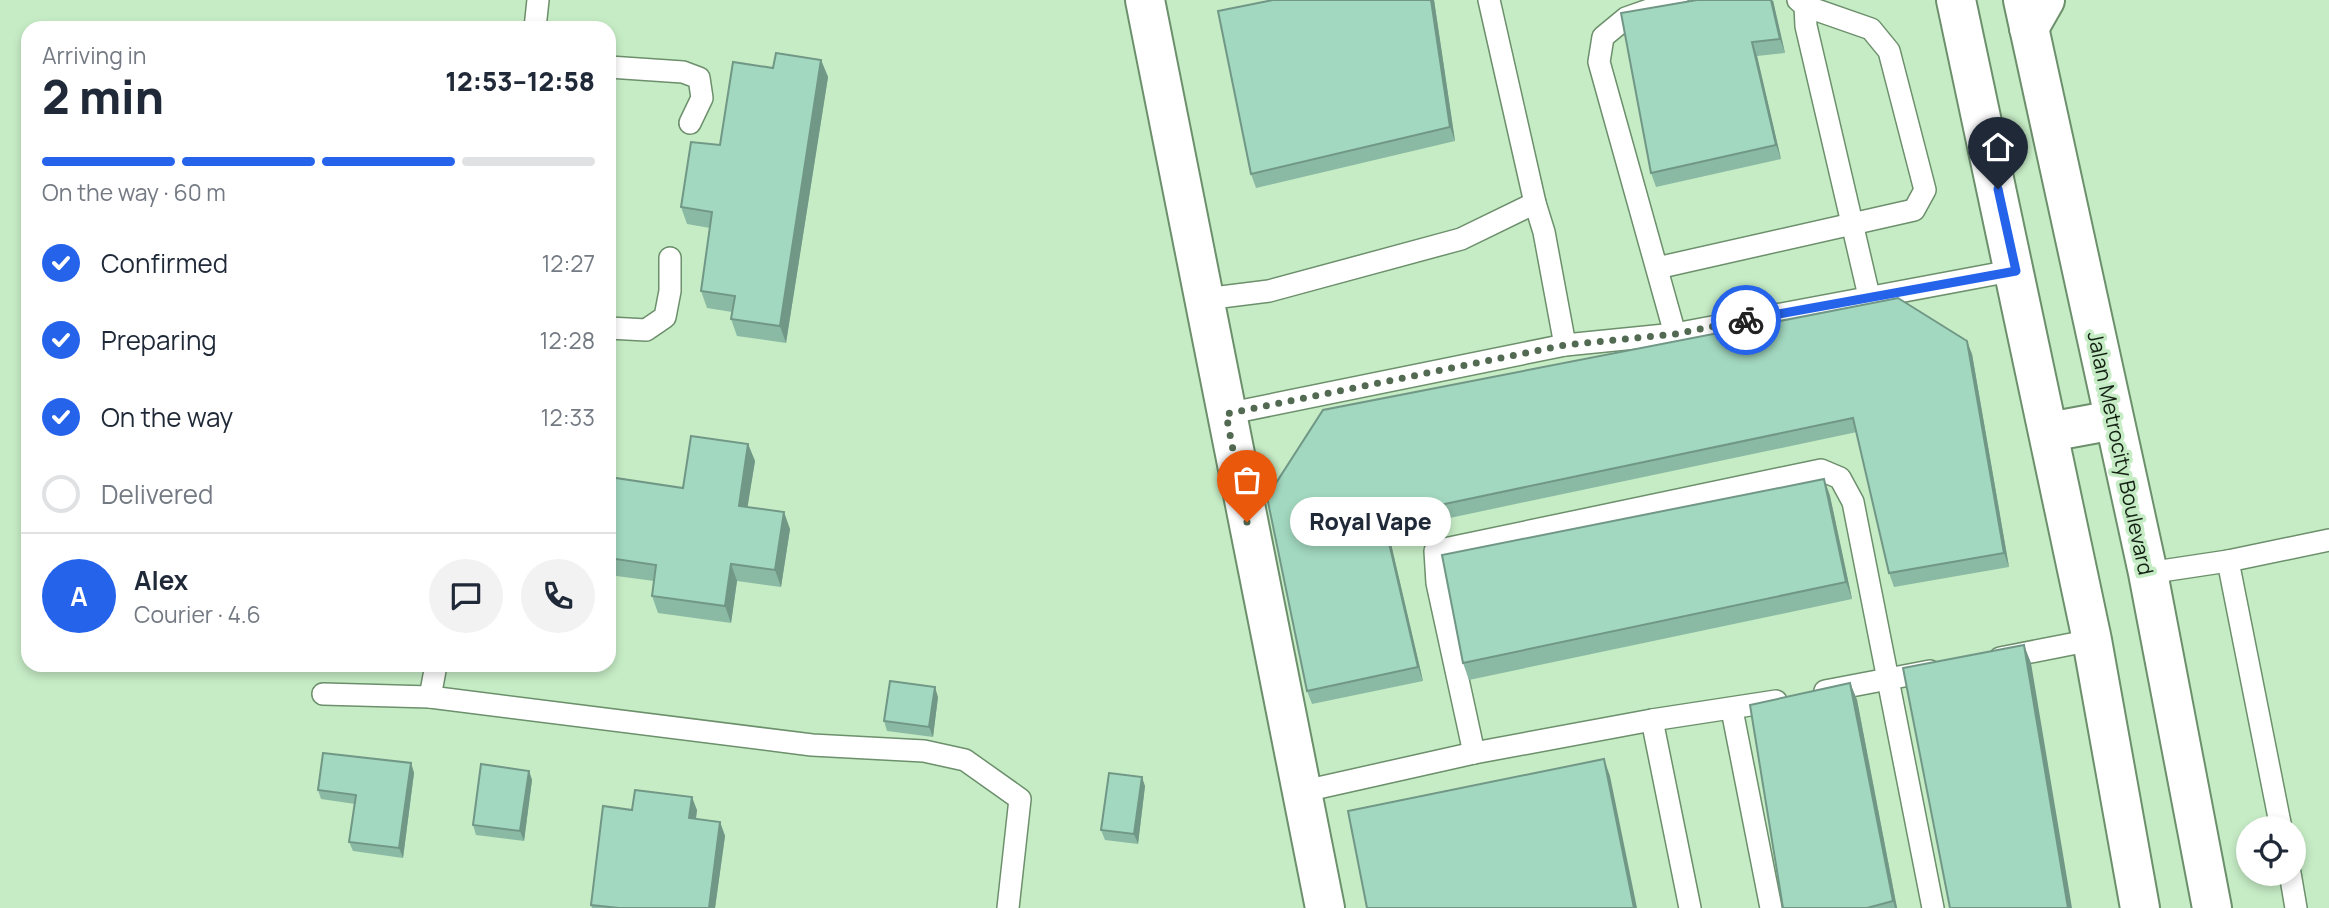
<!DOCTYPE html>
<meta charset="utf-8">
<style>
:root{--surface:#fff;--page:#f2f2f3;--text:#1f2937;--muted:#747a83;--line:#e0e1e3;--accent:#2563eb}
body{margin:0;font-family:Manrope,sans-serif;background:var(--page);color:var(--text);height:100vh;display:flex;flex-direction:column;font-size:26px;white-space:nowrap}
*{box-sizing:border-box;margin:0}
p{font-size:23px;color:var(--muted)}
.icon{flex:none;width:38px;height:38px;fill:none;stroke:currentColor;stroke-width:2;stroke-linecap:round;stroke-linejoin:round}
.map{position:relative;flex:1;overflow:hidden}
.side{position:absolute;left:21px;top:21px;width:595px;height:651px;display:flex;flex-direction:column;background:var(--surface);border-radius:21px;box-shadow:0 4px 10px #0003}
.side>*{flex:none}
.tools{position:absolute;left:2236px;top:816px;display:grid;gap:14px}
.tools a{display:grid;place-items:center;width:70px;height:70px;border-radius:50%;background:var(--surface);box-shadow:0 4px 10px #0003;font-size:35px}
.pin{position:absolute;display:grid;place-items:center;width:60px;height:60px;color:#fff;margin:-72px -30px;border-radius:50% 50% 50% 0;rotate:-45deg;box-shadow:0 0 7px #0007}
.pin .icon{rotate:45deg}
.courier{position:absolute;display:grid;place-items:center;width:70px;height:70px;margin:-35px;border:5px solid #2563eb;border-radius:50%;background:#fff;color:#222;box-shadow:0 2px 9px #0007}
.bubble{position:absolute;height:49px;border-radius:24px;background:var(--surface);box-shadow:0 4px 10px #0003;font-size:23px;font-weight:800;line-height:49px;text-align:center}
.overview em{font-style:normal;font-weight:800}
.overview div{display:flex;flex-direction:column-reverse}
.overview{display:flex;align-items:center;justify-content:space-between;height:119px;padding:0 21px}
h1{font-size:46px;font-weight:800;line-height:52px}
.bar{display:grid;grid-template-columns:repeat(4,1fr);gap:10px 7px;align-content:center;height:84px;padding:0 21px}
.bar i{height:9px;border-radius:5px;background:var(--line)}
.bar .selected{background:var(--accent)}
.bar p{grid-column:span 4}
.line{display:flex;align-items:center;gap:18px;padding:0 21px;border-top:2px solid var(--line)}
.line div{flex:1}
.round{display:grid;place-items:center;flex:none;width:74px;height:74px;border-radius:37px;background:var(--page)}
ol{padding:0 21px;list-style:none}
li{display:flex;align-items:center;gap:21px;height:77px}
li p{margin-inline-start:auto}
li .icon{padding:7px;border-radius:50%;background:var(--accent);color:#fff;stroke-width:4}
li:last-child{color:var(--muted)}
li i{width:38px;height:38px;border:4px solid var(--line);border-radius:50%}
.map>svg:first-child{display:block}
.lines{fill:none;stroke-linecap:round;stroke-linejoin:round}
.service-casing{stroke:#6c8f6c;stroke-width:24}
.minor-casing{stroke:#6c8f6c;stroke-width:42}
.primary-casing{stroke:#6c8f6c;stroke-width:42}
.service{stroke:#fff;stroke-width:21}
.minor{stroke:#fff;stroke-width:38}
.primary{stroke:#fff;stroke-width:38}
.wall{fill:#8bbaa4}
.shaded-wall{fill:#719786}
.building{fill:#a2d8bf;stroke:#719786;stroke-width:2}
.done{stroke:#526952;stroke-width:7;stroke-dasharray:0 12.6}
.route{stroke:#2563eb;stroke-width:9}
.labels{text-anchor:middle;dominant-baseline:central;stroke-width:7;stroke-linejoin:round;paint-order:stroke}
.street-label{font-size:21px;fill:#142214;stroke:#c6ecc5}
</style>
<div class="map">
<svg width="2329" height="908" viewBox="0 0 2329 908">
<rect width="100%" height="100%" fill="#c6ecc5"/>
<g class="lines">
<g class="service-casing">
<g id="service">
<polyline points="1798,0 1805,6 1806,26 1869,296"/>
<polyline points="535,28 538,0"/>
<polyline points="609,67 683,72 699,78 702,98 690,123"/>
<polyline points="1535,203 1544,232 1565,345"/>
<polyline points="1657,268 1914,210 1925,190 1889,51 1871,29 1805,6"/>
<polyline points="1205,299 1269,291 1461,239 1535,203 1489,0"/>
<polyline points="609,328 646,330 665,317 670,291 670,258"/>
<polyline points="1675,334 1599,62 1603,37 1626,18 1677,0"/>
<polyline points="1226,414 1565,345 1675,334 2016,270"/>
<polyline points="2148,573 2228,561"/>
<polyline points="2000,658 2092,640"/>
<polyline points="1825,691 1930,671"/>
<polyline points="323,694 430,697 812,745 924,751 965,760 1020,799 1008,908"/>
<polyline points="430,697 436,665"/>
<polyline points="1732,710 1771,908"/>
<polyline points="1652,720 1690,908"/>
<polyline points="1474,753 1437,583 1435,551 1821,470 1840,478 1853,502 1933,908"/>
<polyline points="1300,792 1474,753 1652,720 1776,701"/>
<polyline points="2281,828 2228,561 2329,540"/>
<polyline points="2290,873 2296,908"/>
</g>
</g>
<g class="minor-casing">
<g id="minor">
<polyline points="1145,0 1325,908"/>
<polyline points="1956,0 2092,640 2140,908"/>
<polyline points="2023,0 2148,573 2212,908"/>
<polyline points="2049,432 2114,420"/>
</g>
</g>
<g class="primary-casing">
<polyline id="primary" points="2029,28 2045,0"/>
</g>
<use href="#service" class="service"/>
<use href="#minor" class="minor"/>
<use href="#primary" class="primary"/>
</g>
<g class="wall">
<polygon points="1434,0 1455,141 1256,188 1251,174"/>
<polygon points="1773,0 1785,53 1757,56 1781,159 1656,187 1651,173"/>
<polygon points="821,60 828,77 786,343 737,336 731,319 732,312 707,308 701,291 710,228 687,224 681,207 720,145 773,68"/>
<polygon points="1972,354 2009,567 1894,587 1889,573 1857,432 1388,531 1423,681 1312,704 1307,691 1267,497"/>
<polygon points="748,444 755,461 747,507 790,529 781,587 737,581 731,623 658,613 652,596 654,581 609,575 609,477 683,488"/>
<polygon points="1824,479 1830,496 1852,599 1469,680 1463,663"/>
<polygon points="1850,683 1857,700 1897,908 1783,908"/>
<polygon points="938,697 933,737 887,731 884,721"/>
<polygon points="411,763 414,773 403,858 353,851 349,842 355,804 321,799 318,790"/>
<polygon points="529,771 532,780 524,841 476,835 473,825"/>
<polygon points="1145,786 1138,844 1105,840 1101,830"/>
<polygon points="632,810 697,810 696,819 720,822 725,836 715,908 592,908 591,905"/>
</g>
<g class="shaded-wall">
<polygon points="1431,0 1434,0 1455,141 1450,127"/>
<polygon points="1771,0 1773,1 1785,53 1780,39"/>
<polygon points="1752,42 1757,56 1781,159 1776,145"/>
<polygon points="821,60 828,77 786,343 780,326"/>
<polygon points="1967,341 1972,354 2009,567 2004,553"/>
<polygon points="748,444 755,461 745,523 739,506"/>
<polygon points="1824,479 1830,496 1852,599 1846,582"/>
<polygon points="784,512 790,529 781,587 775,570"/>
<polygon points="1383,517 1388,531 1423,681 1418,667"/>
<polygon points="731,564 737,581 731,623 725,606"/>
<polygon points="2024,645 2031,663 2072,908 2068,908"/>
<polygon points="1850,683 1857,700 1897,908 1895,908 1893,901"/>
<polygon points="935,687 938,697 933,737 929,727"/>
<polygon points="1604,759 1610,776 1637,908 1634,908"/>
<polygon points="411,763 414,773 403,858 399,848"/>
<polygon points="529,771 532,780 524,841 520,831"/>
<polygon points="1142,777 1145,786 1138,844 1134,834"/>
<polygon points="692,797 697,810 694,832 689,818"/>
<polygon points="720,822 725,836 715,908 709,908"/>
</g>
<g class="building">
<polygon points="1273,0 1431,0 1450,127 1251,174 1218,11"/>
<polygon points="1697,0 1771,0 1780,39 1752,42 1776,145 1651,173 1621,13"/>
<polygon points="776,53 821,60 780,326 731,319 735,296 701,291 712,212 681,207 691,142 720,145 733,62 773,68"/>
<polygon points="1898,298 1967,341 2004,553 1889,573 1853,418 1383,517 1418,667 1307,691 1267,497 1323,410"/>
<polygon points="691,436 748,444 739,506 784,512 775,570 731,564 725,606 652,596 656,565 609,558 609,477 683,488"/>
<polygon points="1824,479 1846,582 1463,663 1442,555"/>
<polygon points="2024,645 2068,908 1950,908 1903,668"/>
<polygon points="890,681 935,687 929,727 884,721"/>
<polygon points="1850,683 1893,901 1867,908 1783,908 1750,705"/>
<polygon points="323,753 411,763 399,848 349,842 356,795 318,790"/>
<polygon points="1604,759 1634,908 1367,908 1348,811"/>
<polygon points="481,764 529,771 520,831 473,825"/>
<polygon points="1109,773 1142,777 1134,834 1101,830"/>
<polygon points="635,790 692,797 689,818 720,822 709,908 619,908 591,905 603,806 632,810"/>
</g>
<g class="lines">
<polyline class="done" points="1247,522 1226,414 1565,345 1675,334 1746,320"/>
<polyline class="route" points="1746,320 2016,271 1998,189"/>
</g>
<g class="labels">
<g class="street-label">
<text transform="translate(2121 453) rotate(78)">Jalan Metrocity Boulevard</text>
</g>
</g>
</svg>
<div class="tools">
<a><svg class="icon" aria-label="locate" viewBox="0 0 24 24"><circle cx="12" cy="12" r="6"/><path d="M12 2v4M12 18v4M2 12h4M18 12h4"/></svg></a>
</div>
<div class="pin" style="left:1247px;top:522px;background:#ea580c"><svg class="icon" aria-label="bag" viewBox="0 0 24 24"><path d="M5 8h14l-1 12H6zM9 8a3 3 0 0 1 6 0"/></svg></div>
<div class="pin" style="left:1998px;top:189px;background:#1f2937"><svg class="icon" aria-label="home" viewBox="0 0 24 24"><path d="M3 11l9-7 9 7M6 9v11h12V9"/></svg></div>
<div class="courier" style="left:1746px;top:320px"><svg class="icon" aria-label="bike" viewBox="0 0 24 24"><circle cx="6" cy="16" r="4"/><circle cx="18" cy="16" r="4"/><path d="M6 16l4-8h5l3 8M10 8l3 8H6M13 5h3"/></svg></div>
<div class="bubble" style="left:1290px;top:497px;width:161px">Royal Vape</div>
<section class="side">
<div class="overview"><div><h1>2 min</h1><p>Arriving in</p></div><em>12:53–12:58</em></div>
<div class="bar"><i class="selected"></i><i class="selected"></i><i class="selected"></i><i></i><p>On the way · 60 m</p></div>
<ol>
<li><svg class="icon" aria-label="check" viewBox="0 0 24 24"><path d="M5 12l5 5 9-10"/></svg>Confirmed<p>12:27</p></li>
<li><svg class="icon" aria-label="check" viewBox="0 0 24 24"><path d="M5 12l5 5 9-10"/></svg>Preparing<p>12:28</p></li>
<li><svg class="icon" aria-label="check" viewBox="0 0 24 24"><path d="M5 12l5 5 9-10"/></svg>On the way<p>12:33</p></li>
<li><i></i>Delivered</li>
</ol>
<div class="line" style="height:126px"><b class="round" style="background:var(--accent);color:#fff">A</b><div><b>Alex</b><p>Courier · 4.6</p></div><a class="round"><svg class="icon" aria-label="chat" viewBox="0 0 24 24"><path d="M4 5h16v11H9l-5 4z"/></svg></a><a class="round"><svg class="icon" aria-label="phone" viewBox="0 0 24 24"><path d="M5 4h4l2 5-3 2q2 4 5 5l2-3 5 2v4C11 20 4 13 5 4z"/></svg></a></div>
</section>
</div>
